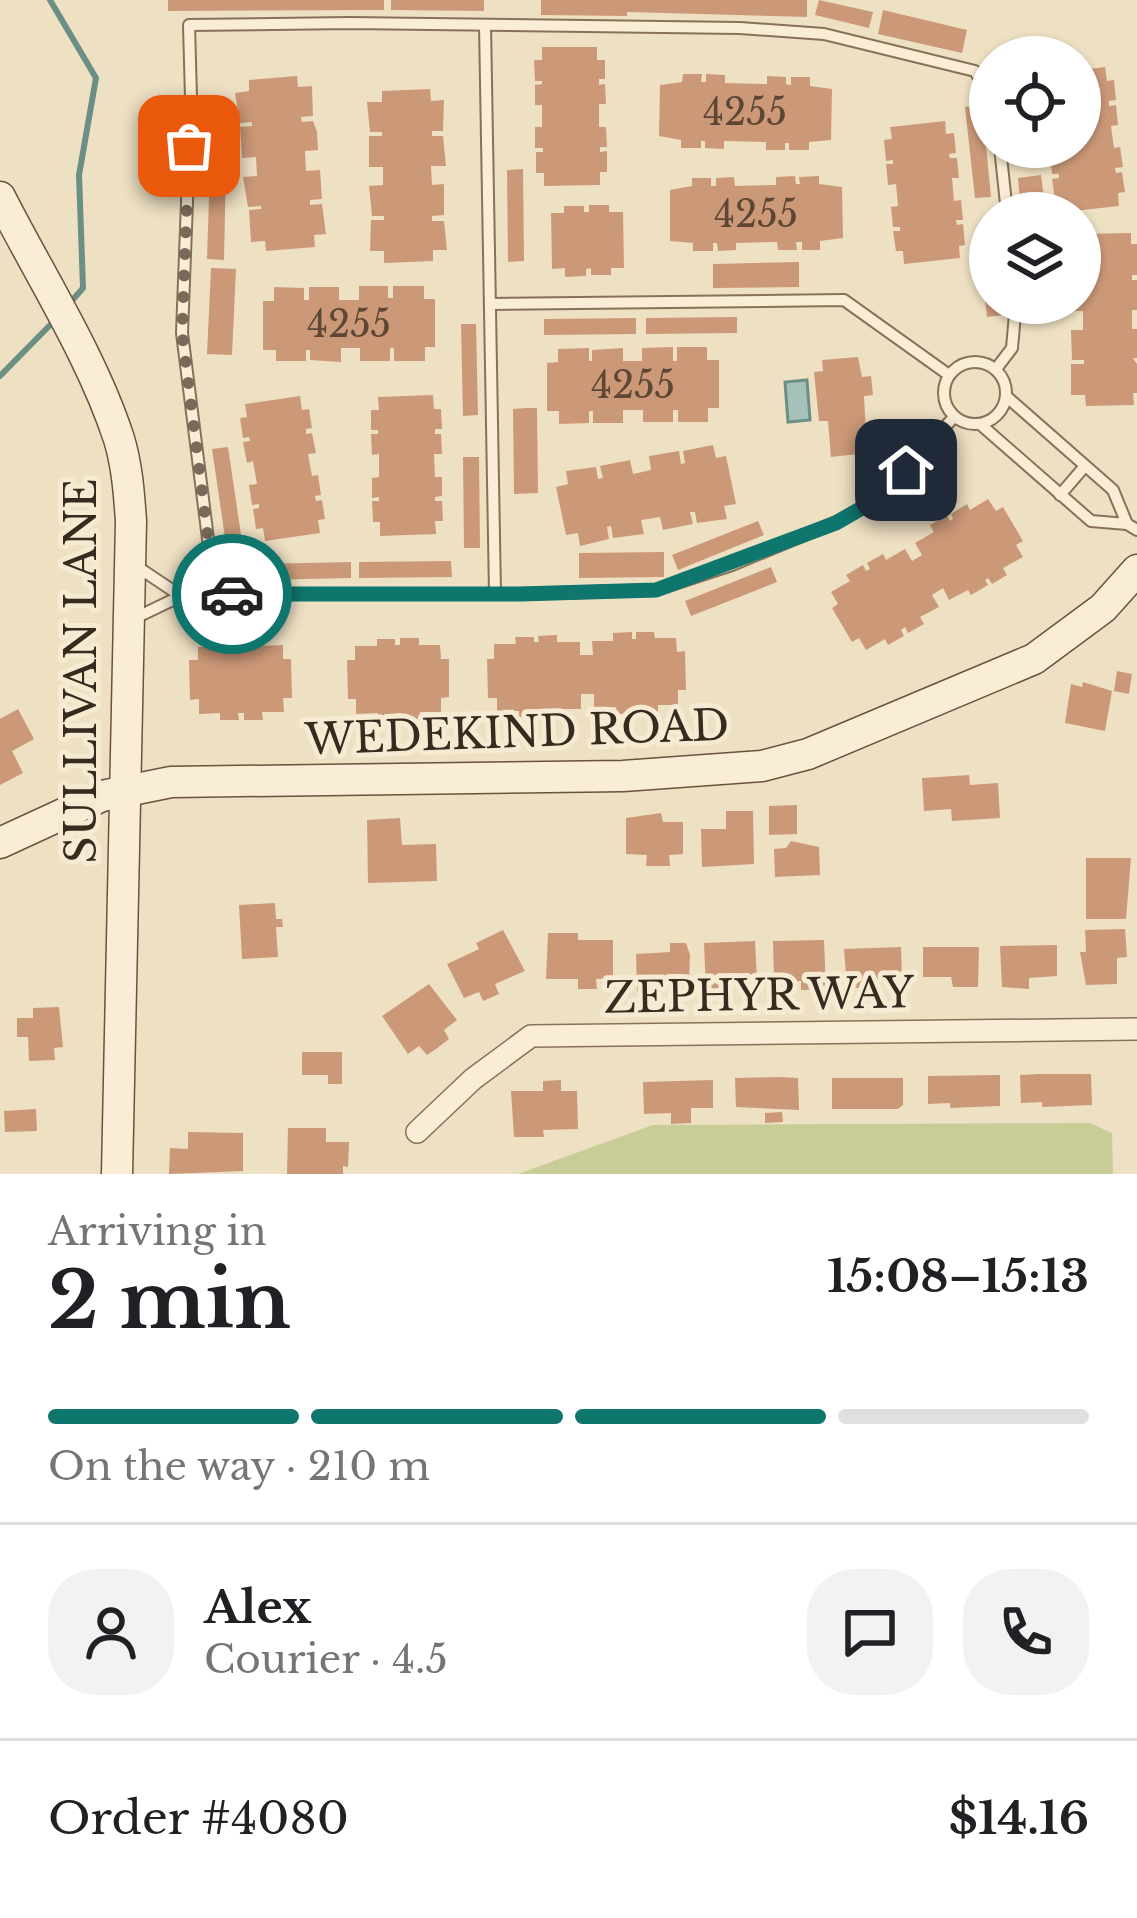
<!DOCTYPE html>
<meta charset="utf-8">
<style>
:root{--surface:#fff;--page:#f2f2f2;--text:#202124;--muted:#757577;--line:#e0e0e0;--accent:#0f766e}
body{margin:0;font-family:"Libre Baskerville",serif;background:var(--page);color:var(--text);height:100vh;display:flex;flex-direction:column;font-size:45px;white-space:nowrap}
*{box-sizing:border-box;margin:0}
p{font-size:39px;color:var(--muted)}
.icon{flex:none;width:66px;height:66px;fill:none;stroke:currentColor;stroke-width:2;stroke-linecap:round;stroke-linejoin:round}
.map{position:relative;height:1174px;overflow:hidden}
.side{display:flex;flex-direction:column;background:var(--surface);flex:1}
.side>*{flex:none}
.fabs{position:absolute;left:969px;top:36px;display:grid;gap:24px}
.fabs a{display:grid;place-items:center;width:132px;height:132px;border-radius:50%;background:var(--surface);box-shadow:0 3px 9px #0004;font-size:60px}
.pin{position:absolute;display:grid;place-items:center;width:102px;height:102px;color:#fff;margin:-51px;border-radius:24px;box-shadow:0 6px 18px #0006}
.courier{position:absolute;display:grid;place-items:center;width:120px;height:120px;margin:-60px;border:9px solid #0f766e;border-radius:50%;background:#fff;color:#222;box-shadow:0 3px 15px #0007}
.head em{font-style:normal;font-weight:700}
.head div{display:flex;flex-direction:column-reverse}
.head{display:flex;align-items:center;justify-content:space-between;height:204px;padding:0 48px}
h1{font-size:78px;font-weight:700;line-height:90px}
.bar{display:grid;grid-template-columns:repeat(4,1fr);gap:18px 12px;align-content:center;height:144px;padding:0 48px}
.bar i{height:15px;border-radius:9px;background:var(--line)}
.bar .active{background:var(--accent)}
.bar p{grid-column:span 4}
.line{display:flex;align-items:center;gap:30px;padding:0 48px;border-top:3px solid var(--line)}
.line div{flex:1}
.round{display:grid;place-items:center;flex:none;width:126px;height:126px;border-radius:48px;background:var(--page)}
.map>svg:first-child{display:block}
.green{fill:#c8cc96}
.water{fill:#a5c1b8;stroke:#6c8f85;stroke-width:3}
.lines{fill:none;stroke-linecap:round;stroke-linejoin:round}
.stream{stroke:#6c8f85;stroke-width:6}
.building{fill:#cc9978}
.lane-casing{stroke:#887159;stroke-width:14}
.street-casing{stroke:#887159;stroke-width:24}
.secondary-casing{stroke:#6a523d;stroke-width:33}
.lane{stroke:#f9edd6;stroke-width:10}
.street{stroke:#f9edd6;stroke-width:21}
.secondary{stroke:#f9edd6;stroke-width:30}
.done{stroke:#786a58;stroke-width:12;stroke-dasharray:0 21.6}
.route{stroke:#0f766e;stroke-width:15}
.labels{text-anchor:middle;dominant-baseline:central;stroke-width:10;stroke-linejoin:round;paint-order:stroke}
.number-label{font-size:36px;fill:#5d4634}
.street-label{font-size:42px;fill:#382a1e;stroke:#f5ead2}
</style>
<div class="map">
<svg width="1137" height="1174" viewBox="0 0 1137 1174">
<rect width="100%" height="100%" fill="#eee0c3"/>
<polygon class="green" points="1090,1123 1112,1133 1113,1174 518,1174 653,1125"/>
<polygon class="water" points="807,380 810,420 788,422 785,382"/>
<g class="lines">
<g class="stream">
<polyline points="50,0 96,78 79,175 83,288 69,304"/>
<polyline points="0,376 56,319"/>
</g>
</g>
<g class="building">
<polygon points="168,0 384,0 384,10 168,11"/>
<polygon points="391,0 484,0 484,11 391,10"/>
<polygon points="541,0 807,0 807,17 627,12 627,16 541,15"/>
<polygon points="819,0 873,12 869,28 815,15"/>
<polygon points="883,10 967,30 962,53 878,34"/>
<polygon points="542,47 597,47 597,60 605,60 605,79 599,79 599,85 605,84 606,104 599,104 599,127 606,127 607,147 600,147 600,152 607,151 607,172 600,172 600,185 544,186 544,173 536,173 536,152 543,152 543,148 535,148 535,127 542,127 542,105 535,105 535,85 542,84 542,81 535,81 534,60 542,60"/>
<polygon points="1105,67 1107,81 1114,80 1116,100 1109,101 1109,106 1116,105 1118,125 1111,126 1114,148 1120,147 1123,167 1115,168 1116,173 1122,172 1125,192 1118,193 1119,206 1064,212 1062,199 1055,200 1052,179 1059,178 1059,174 1052,174 1050,154 1057,153 1057,147 1080,147 1080,70"/>
<polygon points="683,74 702,74 701,82 706,82 706,74 725,75 725,83 767,84 767,76 786,77 786,84 791,85 791,77 810,77 810,86 832,89 831,140 809,142 809,150 789,150 789,143 785,143 785,150 766,150 766,142 724,141 724,149 705,148 705,141 701,141 701,148 681,148 681,140 659,136 660,85 682,82"/>
<polygon points="297,76 298,87 312,86 313,116 301,117 302,122 313,121 317,132 318,150 305,151 306,171 320,170 322,199 310,200 310,205 322,204 326,234 314,235 315,247 266,251 265,241 251,242 249,210 261,209 261,206 248,207 243,177 257,176 256,157 242,158 240,127 252,126 252,122 240,123 235,93 249,91 249,80"/>
<polygon points="430,89 431,101 444,100 443,131 432,131 432,136 443,136 446,166 431,166 432,185 444,184 444,215 432,216 432,221 444,221 447,250 433,250 433,261 384,263 384,251 370,251 371,220 384,220 384,216 372,216 369,186 383,185 383,167 369,167 369,136 382,136 382,132 370,132 367,102 382,102 382,91"/>
<polygon points="982,105 991,197 975,198 965,107"/>
<polygon points="945,121 946,134 954,133 956,153 949,154 950,158 957,158 959,178 952,178 954,201 961,200 963,220 956,220 957,225 963,224 965,245 959,246 960,258 904,264 903,251 896,251 893,231 900,231 900,227 893,227 891,207 898,206 896,184 888,185 886,164 893,164 893,160 886,161 884,140 892,139 890,127"/>
<polygon points="210,166 226,167 224,260 207,259"/>
<polygon points="523,169 524,261 508,262 507,170"/>
<polygon points="1041,175 1046,213 1021,213 1018,178"/>
<polygon points="795,176 796,184 800,184 799,177 819,176 819,184 842,187 843,238 820,241 820,250 802,250 802,242 796,242 797,250 778,250 777,242 736,243 736,250 718,251 717,243 713,243 713,251 693,251 693,243 670,241 670,190 692,186 692,178 711,178 711,186 716,186 716,178 734,177 735,186 776,185 776,177"/>
<polygon points="589,205 609,205 609,212 623,212 624,268 611,268 611,275 591,275 591,268 586,269 586,276 565,277 565,268 552,269 551,213 564,213 564,206 584,206 584,212 589,212"/>
<polygon points="990,224 990,303 1001,303 1003,315 987,317 977,225"/>
<polygon points="1131,233 1131,244 1137,244 1137,275 1132,275 1132,280 1137,280 1137,310 1132,310 1132,329 1137,329 1137,358 1133,358 1137,364 1137,393 1133,393 1134,405 1086,406 1085,395 1071,395 1071,364 1084,364 1084,360 1072,360 1071,330 1083,330 1083,311 1070,311 1070,303 1080,303 1082,234"/>
<polygon points="799,262 799,287 713,288 713,264"/>
<polygon points="211,268 236,269 232,355 207,354"/>
<polygon points="359,286 388,286 388,298 393,298 393,286 424,286 424,299 435,299 435,347 425,347 425,361 394,361 394,348 390,348 390,361 360,361 360,348 341,348 341,362 310,360 310,350 306,350 306,361 276,361 276,350 263,350 263,301 274,301 274,287 304,288 304,300 309,300 309,287 339,287 339,300 359,300"/>
<polygon points="737,317 737,333 646,334 646,318"/>
<polygon points="636,318 636,334 544,335 544,319"/>
<polygon points="461,324 476,324 478,415 463,416"/>
<polygon points="673,347 673,361 677,361 677,347 707,347 707,360 719,360 719,408 708,408 708,422 678,422 678,410 673,410 673,422 643,422 643,410 623,410 623,423 593,423 593,411 589,411 589,423 559,424 559,411 547,411 547,363 558,362 558,349 589,348 589,361 592,361 592,350 623,348 623,361 642,361 642,348"/>
<polygon points="858,357 862,377 871,376 873,395 864,396 867,453 831,457 828,421 819,421 814,372 823,371 822,360"/>
<polygon points="433,395 434,409 441,409 442,429 435,429 435,434 441,434 442,454 434,454 435,477 442,477 442,496 435,497 435,501 442,501 443,521 435,521 436,534 380,536 380,522 373,522 372,501 379,501 379,497 372,498 372,478 379,477 379,454 372,455 371,434 378,434 378,430 371,430 371,410 379,410 378,397"/>
<polygon points="300,396 302,410 309,409 312,428 306,429 306,434 312,433 316,453 308,454 312,476 318,475 321,495 315,496 316,501 322,500 325,519 318,520 320,533 265,541 263,528 256,529 253,509 259,508 259,504 252,505 249,485 257,484 253,461 247,463 243,442 250,441 249,437 243,438 240,418 247,417 245,404"/>
<polygon points="526,408 537,408 538,493 514,494 513,409"/>
<polygon points="713,445 716,458 726,456 736,504 724,506 727,519 697,523 695,512 690,512 693,524 663,530 660,517 641,520 644,534 613,538 611,526 607,527 609,539 580,546 578,533 566,535 556,487 568,484 566,471 596,467 598,479 603,478 600,466 630,460 633,474 651,470 649,456 679,451 681,464 685,463 683,451"/>
<polygon points="228,447 244,555 228,558 212,449"/>
<polygon points="463,457 479,457 480,548 464,548"/>
<polygon points="988,499 996,511 1003,507 1023,541 1016,545 1023,557 1003,568 1007,575 992,584 988,578 985,580 988,585 971,595 968,590 949,600 943,588 932,595 939,607 920,617 924,624 908,633 905,627 901,630 904,636 888,645 885,639 866,650 859,638 852,642 832,608 838,604 831,592 850,581 846,575 863,565 866,571 870,569 867,563 883,554 886,560 905,549 912,561 922,555 915,543 934,532 930,525 947,515 950,521 953,519 951,514 967,504 970,510"/>
<polygon points="758,521 764,535 678,570 672,555"/>
<polygon points="664,552 664,577 579,578 579,553"/>
<polygon points="451,561 452,577 359,578 359,562"/>
<polygon points="351,562 351,578 259,580 259,564"/>
<polygon points="771,567 777,582 691,616 685,601"/>
<polygon points="632,632 632,639 636,639 636,632 654,632 655,638 676,638 677,652 685,651 686,690 678,690 678,705 658,705 658,713 639,713 639,707 634,707 634,714 617,714 616,707 594,708 594,694 581,694 581,709 560,709 560,717 542,717 542,711 537,711 537,717 519,717 519,711 497,711 497,698 488,698 487,659 494,659 494,644 516,644 515,637 534,637 534,642 539,642 538,636 557,635 557,642 580,642 580,655 593,655 592,641 613,641 613,633"/>
<polygon points="261,638 261,646 283,645 283,659 291,659 292,698 283,698 284,712 262,712 263,720 244,720 244,713 238,713 239,720 220,720 220,713 199,714 199,699 190,700 189,660 198,660 198,647 219,646 219,639 238,639 238,645 243,645 243,639"/>
<polygon points="400,638 419,638 419,645 440,645 441,659 449,659 449,697 441,698 441,712 420,712 420,720 401,720 401,713 396,713 396,720 378,720 378,713 356,714 356,699 348,699 347,660 355,660 355,646 377,646 377,639 395,639 395,645 400,645"/>
<polygon points="1117,671 1132,674 1129,694 1114,691"/>
<polygon points="1083,682 1112,691 1105,731 1065,723 1071,684 1082,687"/>
<polygon points="18,709 34,739 12,751 23,773 0,785 0,719"/>
<polygon points="969,775 970,785 998,783 1000,818 952,821 951,809 924,811 922,778"/>
<polygon points="797,805 797,834 769,835 769,806"/>
<polygon points="726,811 753,811 754,864 702,867 701,829 726,829"/>
<polygon points="661,813 663,822 683,822 683,854 669,855 670,866 646,866 647,855 626,854 626,818"/>
<polygon points="400,818 402,845 436,844 437,881 368,883 367,820"/>
<polygon points="791,841 819,847 820,875 775,877 774,849 786,848"/>
<polygon points="1086,858 1131,858 1126,919 1086,919"/>
<polygon points="275,903 276,919 282,919 283,927 276,927 278,957 242,959 239,905"/>
<polygon points="1125,929 1127,957 1117,958 1117,984 1086,985 1080,952 1086,952 1085,930"/>
<polygon points="503,930 525,971 495,984 499,994 483,1001 479,992 464,998 447,964 479,949 476,943"/>
<polygon points="548,933 578,933 578,940 613,940 613,978 596,979 597,989 578,989 578,979 546,979"/>
<polygon points="824,940 826,989 801,990 801,981 774,982 773,941"/>
<polygon points="755,941 757,981 730,982 730,990 706,991 704,943"/>
<polygon points="670,943 686,943 690,955 689,982 663,983 664,991 637,992 636,954 670,952"/>
<polygon points="1057,945 1057,976 1029,978 1029,989 1002,987 1000,946"/>
<polygon points="901,947 902,978 881,978 874,981 871,988 847,988 844,949"/>
<polygon points="923,947 979,947 978,987 953,987 951,977 923,977"/>
<polygon points="429,984 457,1020 444,1030 449,1039 436,1049 427,1055 419,1046 408,1054 382,1016"/>
<polygon points="59,1007 63,1047 54,1048 55,1060 29,1061 28,1037 17,1037 17,1018 33,1018 33,1008"/>
<polygon points="302,1052 342,1052 342,1084 328,1084 328,1075 302,1075"/>
<polygon points="1039,1074 1091,1074 1092,1105 1042,1107 1042,1102 1021,1103 1020,1075"/>
<polygon points="1000,1075 1000,1106 950,1108 950,1103 928,1104 928,1076"/>
<polygon points="779,1077 798,1078 799,1110 736,1107 735,1078"/>
<polygon points="832,1078 903,1078 903,1105 898,1109 832,1109"/>
<polygon points="561,1080 561,1091 577,1091 578,1129 543,1130 544,1137 514,1137 511,1091 543,1091 543,1081"/>
<polygon points="713,1080 713,1108 691,1108 691,1123 671,1124 671,1113 644,1114 643,1082"/>
<polygon points="36,1109 37,1131 5,1132 4,1111"/>
<polygon points="782,1112 783,1122 765,1123 765,1113"/>
<polygon points="288,1128 326,1128 326,1142 349,1142 348,1167 343,1166 343,1174 287,1174"/>
<polygon points="188,1132 243,1133 243,1171 169,1174 170,1148 188,1149"/>
</g>
<g class="lines">
<g class="lane-casing">
<g id="lane">
<polyline points="485,25 495,594"/>
<polyline points="1000,147 1007,213"/>
<polyline points="490,304 844,300 949,375"/>
<circle cx="975" cy="393" r="31"/>
<polyline points="996,369 1012,348 1016,303"/>
<polyline points="1007,397 1113,490 1127,524"/>
<polyline points="954,417 881,497 836,522 732,565 656,590 520,594 215,594 182,333 191,98 189,25 350,23 740,28 824,34 975,71 990,96"/>
<polyline points="980,424 1091,521 1127,524 1137,530"/>
<polyline points="1060,495 1085,466"/>
<polyline points="133,564 181,596"/>
<polyline points="131,620 181,596 215,594"/>
</g>
</g>
<g class="street-casing">
<polyline id="street" points="417,1132 473,1079 531,1036 1137,1029"/>
</g>
<g class="secondary-casing">
<g id="secondary">
<path d="M0 197C39 274 92 356 119 439 127 465 129 493 131 521L117 1174"/>
<polyline points="0,843 102,796 171,782 623,776 762,766 808,754 1034,659 1103,608 1137,570"/>
</g>
</g>
<use href="#lane" class="lane"/>
<use href="#street" class="street"/>
<use href="#secondary" class="secondary"/>
</g>
<g class="lines">
<polyline class="done" points="189,146 182,333 215,594 232,594"/>
<polyline class="route" points="232,594 520,594 656,590 836,523 881,497 906,470"/>
</g>
<g class="labels">
<g class="number-label">
<text x="745" y="112">4255</text>
<text x="756" y="214">4255</text>
<text x="349" y="324">4255</text>
<text x="633" y="385">4255</text>
</g>
<g class="street-label">
<text transform="translate(81 671) rotate(-90)">SULLIVAN LANE</text>
<text transform="translate(517 732) rotate(-2)">WEDEKIND ROAD</text>
<text transform="translate(759 995) rotate(-1)">ZEPHYR WAY</text>
</g>
</g>
</svg>
<div class="fabs">
<a><svg class="icon" aria-label="locate" viewBox="0 0 24 24"><circle cx="12" cy="12" r="6"/><path d="M12 2v4M12 18v4M2 12h4M18 12h4"/></svg></a>
<a><svg class="icon" aria-label="layers" viewBox="0 0 24 24"><path d="M12 4l9 5-9 5-9-5zM3 14l9 5 9-5"/></svg></a>
</div>
<div class="pin" style="left:189px;top:146px;background:#ea580c"><svg class="icon" aria-label="bag" viewBox="0 0 24 24"><path d="M5 8h14l-1 12H6zM9 8a3 3 0 0 1 6 0"/></svg></div>
<div class="pin" style="left:906px;top:470px;background:#1f2937"><svg class="icon" aria-label="home" viewBox="0 0 24 24"><path d="M3 11l9-7 9 7M6 9v11h12V9"/></svg></div>
<div class="courier" style="left:232px;top:594px"><svg class="icon" aria-label="car" viewBox="0 0 24 24"><path d="M5 17H2v-5l4-1 3-4h7l3 4 3 1v5h-3M9 17h6M6 11h13"/><circle cx="7" cy="17" r="2"/><circle cx="17" cy="17" r="2"/></svg></div>
</div>
<section class="side">
<div class="head"><div><h1>2 min</h1><p>Arriving in</p></div><em>15:08–15:13</em></div>
<div class="bar"><i class="active"></i><i class="active"></i><i class="active"></i><i></i><p>On the way · 210 m</p></div>
<div class="line" style="height:216px"><a class="round"><svg class="icon" aria-label="person" viewBox="0 0 24 24"><circle cx="12" cy="8" r="4"/><path d="M4 21q1-7 8-7t8 7"/></svg></a><div><b>Alex</b><p>Courier · 4.5</p></div><a class="round"><svg class="icon" aria-label="chat" viewBox="0 0 24 24"><path d="M4 5h16v11H9l-5 4z"/></svg></a><a class="round"><svg class="icon" aria-label="phone" viewBox="0 0 24 24"><path d="M5 4h4l2 5-3 2q2 4 5 5l2-3 5 2v4C11 20 4 13 5 4z"/></svg></a></div>
<div class="line" style="height:156px"><div>Order #4080</div><b>$14.16</b></div>
</section>
